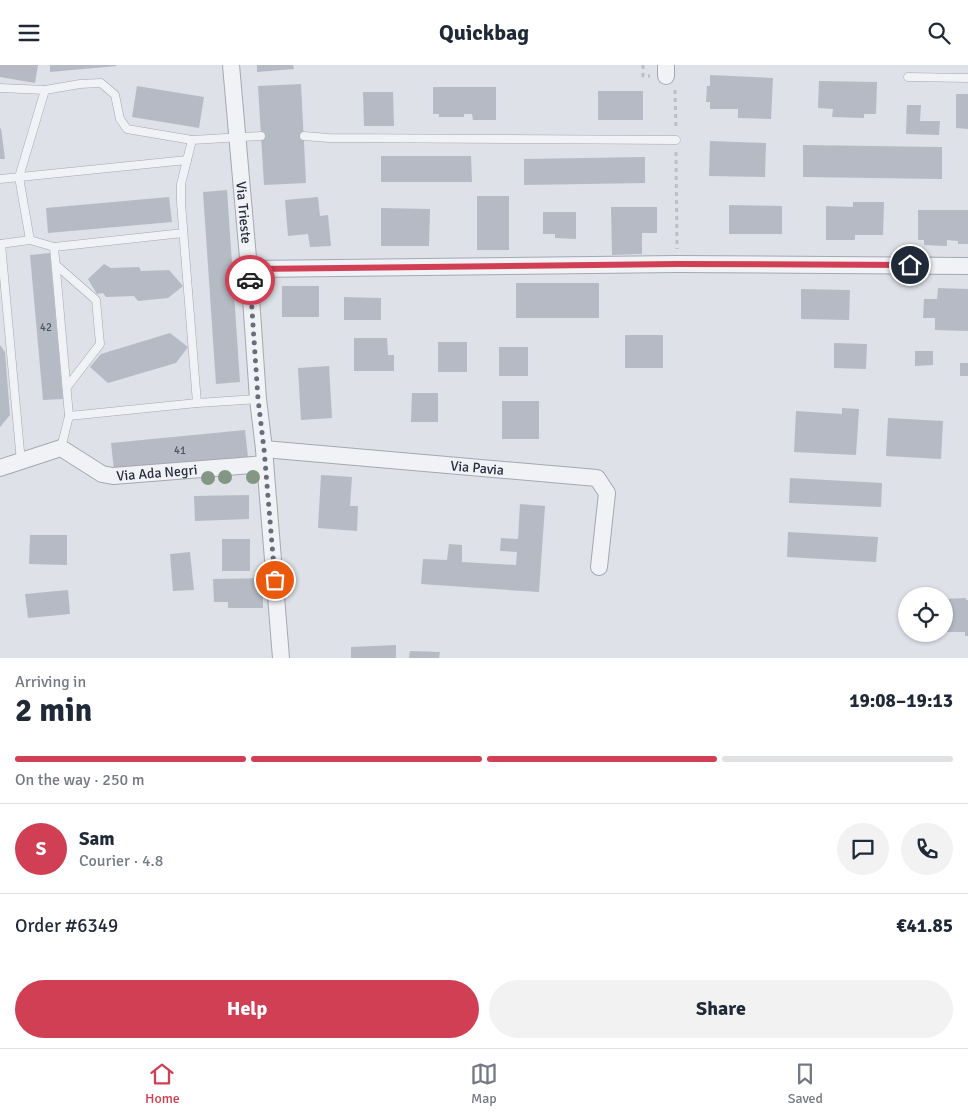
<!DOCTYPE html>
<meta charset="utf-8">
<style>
:root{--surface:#fff;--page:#f2f2f3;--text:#1f2937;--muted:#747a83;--line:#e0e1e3;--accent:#d03f53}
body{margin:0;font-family:Signika,sans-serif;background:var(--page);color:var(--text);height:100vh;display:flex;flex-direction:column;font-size:19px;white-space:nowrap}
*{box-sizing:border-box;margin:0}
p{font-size:16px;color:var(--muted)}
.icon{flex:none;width:28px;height:28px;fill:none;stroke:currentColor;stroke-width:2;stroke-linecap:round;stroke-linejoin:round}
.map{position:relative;height:593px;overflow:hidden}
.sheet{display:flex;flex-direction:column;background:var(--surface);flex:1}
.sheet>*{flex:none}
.buttons{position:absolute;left:898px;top:522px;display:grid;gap:10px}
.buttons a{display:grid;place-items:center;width:55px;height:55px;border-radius:50%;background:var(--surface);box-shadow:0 1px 4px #0004;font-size:25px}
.pin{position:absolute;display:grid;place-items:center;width:42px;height:42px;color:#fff;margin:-21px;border:2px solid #fff;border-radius:50%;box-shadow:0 1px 5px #0007}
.courier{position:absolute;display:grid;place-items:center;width:50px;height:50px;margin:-25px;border:4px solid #d03f53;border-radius:50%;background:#fff;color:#222;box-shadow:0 1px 6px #0007}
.headline em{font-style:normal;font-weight:700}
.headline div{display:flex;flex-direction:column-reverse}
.headline{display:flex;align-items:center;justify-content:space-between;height:85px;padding:0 15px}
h1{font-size:32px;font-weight:700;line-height:38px}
.bar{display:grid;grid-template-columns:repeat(4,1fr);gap:8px 5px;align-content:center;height:60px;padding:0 15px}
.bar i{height:6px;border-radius:4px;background:var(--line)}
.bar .selected{background:var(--accent)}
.bar p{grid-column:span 4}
.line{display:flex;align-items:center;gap:12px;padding:0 15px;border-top:1px solid var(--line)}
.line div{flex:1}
.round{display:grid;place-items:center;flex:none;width:52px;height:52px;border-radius:26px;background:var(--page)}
.action{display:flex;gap:10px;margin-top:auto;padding:10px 15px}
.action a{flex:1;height:58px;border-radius:30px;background:var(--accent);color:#fff;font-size:20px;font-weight:700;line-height:58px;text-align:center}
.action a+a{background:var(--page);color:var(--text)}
header{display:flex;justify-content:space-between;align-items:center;height:65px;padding:0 15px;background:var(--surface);font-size:22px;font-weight:700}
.dock{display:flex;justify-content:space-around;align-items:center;height:70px;border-top:1px solid var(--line);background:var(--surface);font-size:14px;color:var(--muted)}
.dock a{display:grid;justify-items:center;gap:2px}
.dock .selected{color:var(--accent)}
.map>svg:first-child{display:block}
.building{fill:#b5bac4}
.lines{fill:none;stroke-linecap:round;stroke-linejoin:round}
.lane-casing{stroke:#a3a8b2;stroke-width:9}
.street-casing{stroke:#a3a8b2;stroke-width:18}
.path{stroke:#bcbfc6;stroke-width:3;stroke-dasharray:4 4;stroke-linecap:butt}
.lane{stroke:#f0f2f6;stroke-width:8}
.street{stroke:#f0f2f6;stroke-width:16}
.tree{fill:#849785}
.done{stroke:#676d7a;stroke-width:5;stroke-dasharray:0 9}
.route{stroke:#d03f53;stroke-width:6}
.labels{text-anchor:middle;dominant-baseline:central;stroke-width:4.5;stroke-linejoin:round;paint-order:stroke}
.number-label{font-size:11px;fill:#4a5260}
.street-label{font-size:14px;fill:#272f3f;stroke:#edf0f5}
</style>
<header><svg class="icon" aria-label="menu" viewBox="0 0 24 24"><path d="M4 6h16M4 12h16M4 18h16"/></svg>Quickbag<svg class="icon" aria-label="search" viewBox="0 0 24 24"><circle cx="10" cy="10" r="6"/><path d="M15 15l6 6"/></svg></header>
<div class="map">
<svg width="968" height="593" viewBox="0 0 968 593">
<rect width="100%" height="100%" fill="#dee1e8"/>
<g class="building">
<polygon points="0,0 38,0 35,18 0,12"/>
<polygon points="50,0 116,0 117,1 50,7"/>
<polygon points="257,0 293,0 294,4 257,7"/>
<polygon points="710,10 773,13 771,54 738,53 738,44 710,44 710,37 706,37 707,21 710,21"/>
<polygon points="819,16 877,17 876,49 864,49 864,53 832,52 833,44 818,43"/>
<polygon points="301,19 306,118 264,120 258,21"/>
<polygon points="137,21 204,32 199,63 132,52"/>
<polygon points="433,22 496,22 496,55 473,55 472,49 464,49 464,52 439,52 439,49 433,49"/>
<rect x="598" y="26" width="45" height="29"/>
<polygon points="363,27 393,27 394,61 364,61"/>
<polygon points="956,29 968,29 968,64 956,63"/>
<polygon points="907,40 921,40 920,56 940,56 939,70 906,69"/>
<polygon points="1,63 5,94 0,94 0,64"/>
<polygon points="710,76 766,78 765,112 709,111"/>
<polygon points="803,80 942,82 942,114 803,112"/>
<polygon points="381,91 471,91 472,117 381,117"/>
<polygon points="645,92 645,118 524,120 524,94"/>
<polygon points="227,125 240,317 216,319 203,127"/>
<rect x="477" y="131" width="32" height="54"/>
<polygon points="169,132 172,157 48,168 46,143"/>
<polygon points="318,132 320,151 328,150 331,181 310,182 308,169 288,171 285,135"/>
<polygon points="853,137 884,137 883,170 855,170 855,175 826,175 826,141 853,142"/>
<polygon points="729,140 782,141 782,169 729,169"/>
<polygon points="611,142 657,142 657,168 642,168 642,189 612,190"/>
<polygon points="381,143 430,144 429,181 381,181"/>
<polygon points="918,145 968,145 968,179 958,179 958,176 947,175 947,181 924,180 924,175 918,175"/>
<polygon points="543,147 576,147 576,174 555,173 555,169 543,169"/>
<polygon points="50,188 63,334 43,335 30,190"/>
<polygon points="104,199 111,203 139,202 141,206 169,205 183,221 168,233 138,236 134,231 106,232 103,228 97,229 88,214"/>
<rect x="516" y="218" width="83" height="35"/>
<rect x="282" y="221" width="37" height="31"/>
<polygon points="938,223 968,224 968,266 935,265 935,253 923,253 924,234 937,234"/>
<polygon points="801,224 850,225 849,255 801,254"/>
<polygon points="344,232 381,233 381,255 344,255"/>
<polygon points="170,268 188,282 176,298 108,318 90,302 101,289"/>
<rect x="625" y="270" width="38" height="33"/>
<polygon points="354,273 387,273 388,290 394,290 394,306 354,306"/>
<rect x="438" y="277" width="29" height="30"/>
<polygon points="834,278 867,279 866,304 834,303"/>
<polygon points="0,280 5,287 10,350 0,362"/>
<rect x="499" y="282" width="29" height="29"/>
<polygon points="915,286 933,286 933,300 915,301"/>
<rect x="960" y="298" width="8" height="13"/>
<polygon points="329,301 332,353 301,355 298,303"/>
<polygon points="412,328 438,328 438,357 411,357"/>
<rect x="502" y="336" width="37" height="38"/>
<polygon points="842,343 859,344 856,390 794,387 796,346 842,349"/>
<polygon points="888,353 943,356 941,394 886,391"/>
<polygon points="245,365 248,392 114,405 111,378"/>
<polygon points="321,410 352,412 350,441 358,441 357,466 318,463"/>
<polygon points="790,413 882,418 881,442 789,438"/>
<polygon points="249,430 249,454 195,456 194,431"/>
<polygon points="520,439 545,441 539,527 421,519 423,494 447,495 449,479 462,480 462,497 516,500 517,487 500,486 501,473 518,474"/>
<polygon points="788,467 878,472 876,497 787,492"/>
<polygon points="30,470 67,470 67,500 29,499"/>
<rect x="222" y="474" width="28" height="32"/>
<polygon points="190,487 194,525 173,526 170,489"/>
<polygon points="263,513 263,543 228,543 228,537 214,537 213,514"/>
<polygon points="68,525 70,549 28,553 25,529"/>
<polygon points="966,533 966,535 968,535 968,571 965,571 965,567 944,567 944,534"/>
<polygon points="396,580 396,593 351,593 351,582"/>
<polygon points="410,586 440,587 439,593 409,593"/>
</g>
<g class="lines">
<g class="lane-casing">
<g id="lane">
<polyline points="908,12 968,13"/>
<polyline points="0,23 45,25 80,19 101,18 115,30 120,54 127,64 192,75 261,71"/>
<polyline points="304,71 329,73 676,75"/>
<polyline points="192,75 181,119 181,138 197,338"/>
<polyline points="0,114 187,95"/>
<polyline points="30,175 19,112 45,25"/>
<polyline points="0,179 30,175 54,182 183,168"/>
<polyline points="1,179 21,397"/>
<polyline points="54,182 69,351 61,383"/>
<polyline points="56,200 96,235 100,279 67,322"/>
<polyline points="69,351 197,338 258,334"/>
</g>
</g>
<g class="street-casing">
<g id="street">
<path id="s1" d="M231 0 249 204 258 334 264 384 281 593"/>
<polyline points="666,0 666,11"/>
<polyline points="249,204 677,199 968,201"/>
<path id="s2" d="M264 384 597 413 607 428 599 502"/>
<path id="s3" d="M0 403 61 383 102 409 113 411 265 399"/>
</g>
</g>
<g class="path">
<polyline points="643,0 643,11 650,11"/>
<polyline points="675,25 676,64"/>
<polyline points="676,87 677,184"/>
</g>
<use href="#lane" class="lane"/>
<use href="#street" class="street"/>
</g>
<g class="tree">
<circle cx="225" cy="412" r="7"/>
<circle cx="253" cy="412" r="7"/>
<circle cx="208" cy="413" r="7"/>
</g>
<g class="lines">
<polyline class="done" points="250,215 258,334 264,384 275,515"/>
<polyline class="route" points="250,215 249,204 677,199 910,200"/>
</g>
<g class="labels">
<g class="number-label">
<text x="46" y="262">42</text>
<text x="180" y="385">41</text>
</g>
<g class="street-label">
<text stroke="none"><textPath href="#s1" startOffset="148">Via Trieste</textPath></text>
<text stroke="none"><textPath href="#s2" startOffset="214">Via Pavia</textPath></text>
<text stroke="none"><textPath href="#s3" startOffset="168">Via Ada Negri</textPath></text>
</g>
</g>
</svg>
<div class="buttons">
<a><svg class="icon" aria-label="locate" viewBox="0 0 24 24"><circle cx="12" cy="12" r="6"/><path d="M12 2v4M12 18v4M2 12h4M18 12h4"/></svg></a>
</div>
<div class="pin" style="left:275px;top:515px;background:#ea580c"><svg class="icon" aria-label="bag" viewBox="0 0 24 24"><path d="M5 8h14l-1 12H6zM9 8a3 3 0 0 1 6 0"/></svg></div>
<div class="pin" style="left:910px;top:200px;background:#1f2937"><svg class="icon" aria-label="home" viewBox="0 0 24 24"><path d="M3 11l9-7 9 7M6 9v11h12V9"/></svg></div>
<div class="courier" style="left:250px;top:215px"><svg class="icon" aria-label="car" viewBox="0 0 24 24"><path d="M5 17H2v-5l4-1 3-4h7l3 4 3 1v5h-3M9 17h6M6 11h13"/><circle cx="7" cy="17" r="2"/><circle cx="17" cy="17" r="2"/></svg></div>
</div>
<section class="sheet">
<div class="headline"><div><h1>2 min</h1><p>Arriving in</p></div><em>19:08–19:13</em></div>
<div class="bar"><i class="selected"></i><i class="selected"></i><i class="selected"></i><i></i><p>On the way · 250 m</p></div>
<div class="line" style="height:90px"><b class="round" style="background:var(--accent);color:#fff">S</b><div><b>Sam</b><p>Courier · 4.8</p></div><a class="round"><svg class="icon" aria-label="chat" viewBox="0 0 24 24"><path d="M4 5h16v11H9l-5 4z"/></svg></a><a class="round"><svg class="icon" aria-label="phone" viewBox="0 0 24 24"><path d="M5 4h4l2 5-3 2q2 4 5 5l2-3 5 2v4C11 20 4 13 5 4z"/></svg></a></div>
<div class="line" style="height:65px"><div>Order #6349</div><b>€41.85</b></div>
<div class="action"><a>Help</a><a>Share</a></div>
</section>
<nav class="dock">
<a class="selected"><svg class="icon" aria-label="home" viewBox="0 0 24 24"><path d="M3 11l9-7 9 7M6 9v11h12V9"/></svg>Home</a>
<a><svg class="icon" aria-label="map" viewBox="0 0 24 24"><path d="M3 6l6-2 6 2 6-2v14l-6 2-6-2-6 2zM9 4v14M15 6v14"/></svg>Map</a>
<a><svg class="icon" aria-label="saved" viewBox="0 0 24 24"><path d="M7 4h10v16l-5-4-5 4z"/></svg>Saved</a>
</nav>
